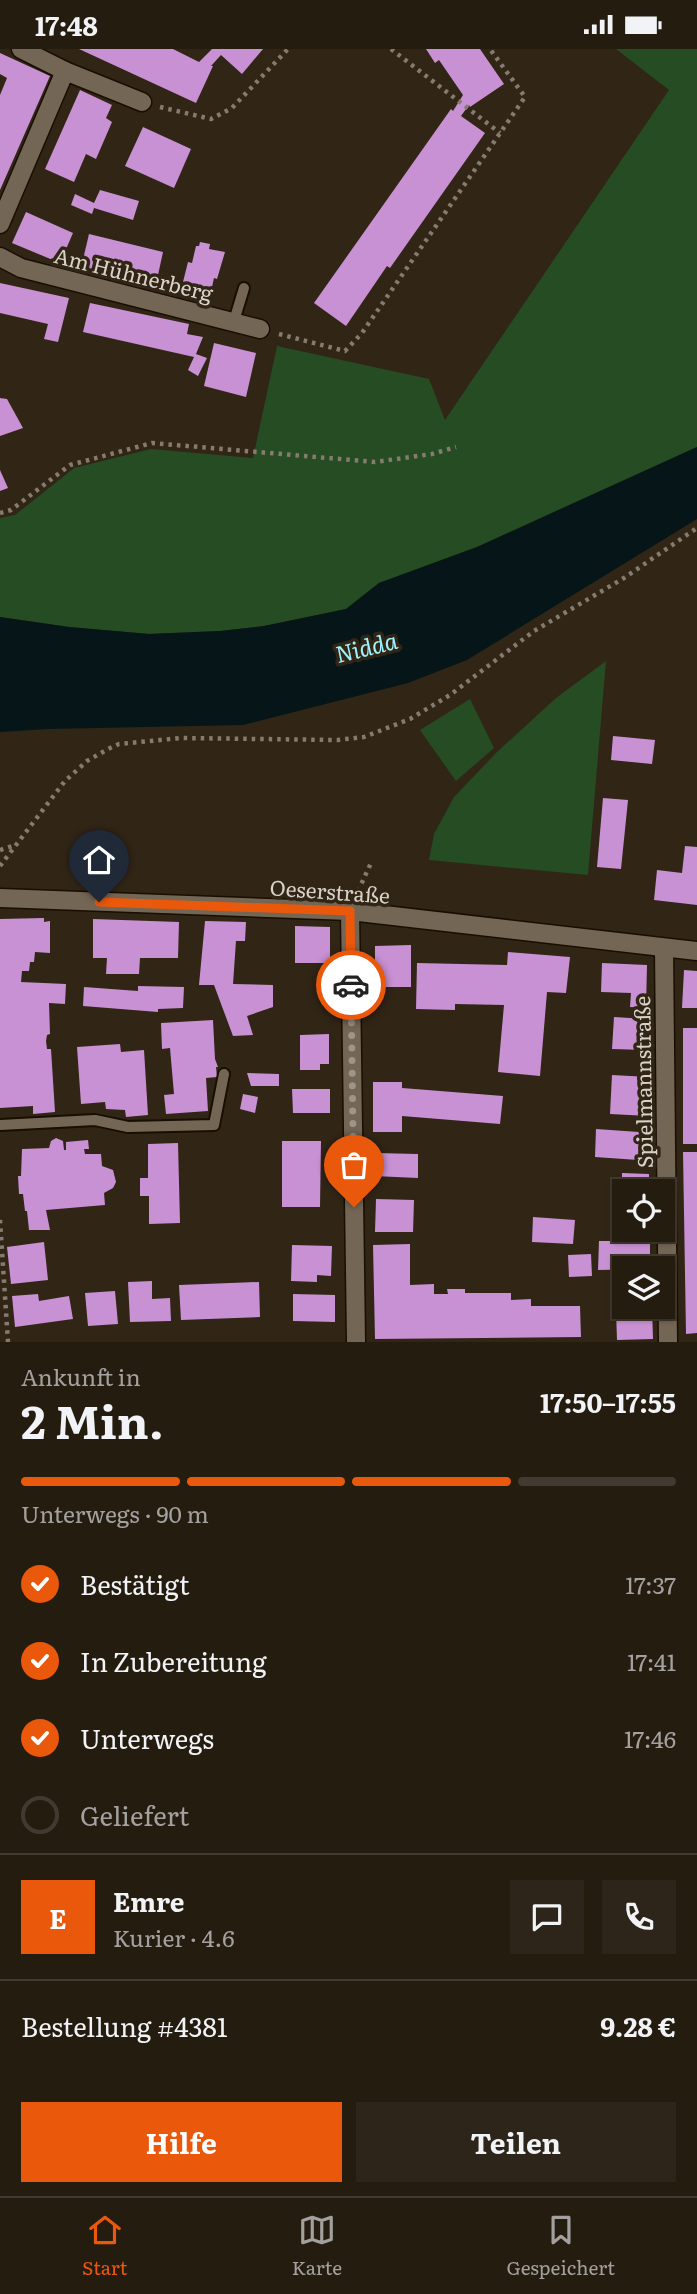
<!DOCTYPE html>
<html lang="de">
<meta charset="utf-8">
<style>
:root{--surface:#251c10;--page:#2d2519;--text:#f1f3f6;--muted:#a3a19f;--line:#423a30;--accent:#ea580c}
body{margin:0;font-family:Literata,serif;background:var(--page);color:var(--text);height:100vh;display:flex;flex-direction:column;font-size:26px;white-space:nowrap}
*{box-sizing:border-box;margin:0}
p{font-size:23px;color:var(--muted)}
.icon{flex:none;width:38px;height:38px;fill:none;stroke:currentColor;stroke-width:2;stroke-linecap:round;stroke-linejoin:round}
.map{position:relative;height:1293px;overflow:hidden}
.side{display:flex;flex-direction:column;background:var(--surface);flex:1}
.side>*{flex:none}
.tools{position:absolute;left:612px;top:1130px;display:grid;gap:14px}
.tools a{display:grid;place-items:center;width:63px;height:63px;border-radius:0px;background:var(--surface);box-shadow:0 2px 5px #0004,0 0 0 2px var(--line);font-size:35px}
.pin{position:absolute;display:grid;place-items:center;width:60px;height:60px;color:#fff;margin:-72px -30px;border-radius:50% 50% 50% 0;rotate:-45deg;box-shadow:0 0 7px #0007}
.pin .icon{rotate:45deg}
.courier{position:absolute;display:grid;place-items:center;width:70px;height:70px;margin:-35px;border:5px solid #ea580c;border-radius:50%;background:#fff;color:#222;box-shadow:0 2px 9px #0007}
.head em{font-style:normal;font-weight:700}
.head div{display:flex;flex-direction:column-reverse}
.head{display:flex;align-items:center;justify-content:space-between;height:119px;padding:0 21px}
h1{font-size:46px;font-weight:700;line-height:52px}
.bar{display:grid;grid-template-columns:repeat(4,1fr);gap:10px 7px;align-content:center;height:84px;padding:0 21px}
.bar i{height:9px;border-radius:5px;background:var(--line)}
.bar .selected{background:var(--accent)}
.bar p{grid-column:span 4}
.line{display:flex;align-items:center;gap:18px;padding:0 21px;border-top:2px solid var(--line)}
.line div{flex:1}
.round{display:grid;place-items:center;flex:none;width:74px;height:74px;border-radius:0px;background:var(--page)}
ol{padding:0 21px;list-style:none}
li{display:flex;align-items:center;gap:21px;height:77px}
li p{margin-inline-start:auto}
li .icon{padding:7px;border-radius:50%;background:var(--accent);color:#fff;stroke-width:4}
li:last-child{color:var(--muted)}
li i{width:38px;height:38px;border:4px solid var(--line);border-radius:50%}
.cta{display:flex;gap:14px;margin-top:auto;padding:14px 21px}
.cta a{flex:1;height:80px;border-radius:0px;background:var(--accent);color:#fff;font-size:28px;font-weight:700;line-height:80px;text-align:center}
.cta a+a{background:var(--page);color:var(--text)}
.status{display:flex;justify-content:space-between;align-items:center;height:49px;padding:0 35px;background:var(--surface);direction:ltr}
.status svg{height:19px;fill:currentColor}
.dock{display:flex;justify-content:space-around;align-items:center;height:98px;border-top:2px solid var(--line);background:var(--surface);font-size:19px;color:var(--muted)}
.dock a{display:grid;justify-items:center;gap:4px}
.dock .selected{color:var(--accent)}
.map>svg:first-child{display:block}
.green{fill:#254c23}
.water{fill:#061618}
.building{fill:#c891d3}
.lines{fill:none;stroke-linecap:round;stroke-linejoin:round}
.service-casing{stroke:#180e02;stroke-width:14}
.minor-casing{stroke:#180e02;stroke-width:21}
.tertiary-casing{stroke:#180e02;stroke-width:21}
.path{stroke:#857b6f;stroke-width:4.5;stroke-dasharray:3.5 5;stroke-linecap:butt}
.service{stroke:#746655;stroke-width:10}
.minor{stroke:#746655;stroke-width:18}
.tertiary{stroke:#746655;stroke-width:18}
.done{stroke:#9e958a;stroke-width:7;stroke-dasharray:0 12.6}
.route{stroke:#ea580c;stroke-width:9}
.labels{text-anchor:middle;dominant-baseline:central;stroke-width:7;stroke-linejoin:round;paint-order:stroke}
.street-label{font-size:21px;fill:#d9d2c8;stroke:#312516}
.water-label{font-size:23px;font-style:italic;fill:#9ef4fe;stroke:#312516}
</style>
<div class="status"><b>17:48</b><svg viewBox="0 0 49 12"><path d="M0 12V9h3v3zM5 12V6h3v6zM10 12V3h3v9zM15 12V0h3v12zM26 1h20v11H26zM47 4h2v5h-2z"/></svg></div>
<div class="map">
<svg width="697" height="1293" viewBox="0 0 697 1293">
<rect width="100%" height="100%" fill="#312516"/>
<g class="green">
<polygon points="616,0 697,0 697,398 477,498 379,534 346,560 264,577 220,582 149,585 69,578 0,568 0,469 15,466 74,419 151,400 253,409 277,297 429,330 445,371 669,41"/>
<polygon points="606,612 588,826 429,811 434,785 454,748 497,703 556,649"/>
<polygon points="470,650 494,699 456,732 420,681"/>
</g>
<polygon class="water" points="697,398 697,470 467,611 408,634 243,676 48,680 0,683 0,568 69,578 149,585 220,582 264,577 346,560 379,534 477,498"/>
<g class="building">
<polygon points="79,0 173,0 199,13 212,0 263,0 242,25 221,6 211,17 213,17 196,54"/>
<polygon points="426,0 480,0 504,35 470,58 469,56 461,67 485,84 390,219 387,217 346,277 314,254 451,60 453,62 463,46 439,11 435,14"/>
<polygon points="0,4 50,27 0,141 0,46 7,29 0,25"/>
<polygon points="80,41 112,56 106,69 112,73 96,110 86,105 74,133 45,120"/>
<polygon points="143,78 191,100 174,139 125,117"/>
<polygon points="100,141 139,152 133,171 94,159 92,165 71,156 75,145 94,154"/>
<polygon points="26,163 73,184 60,214 12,194"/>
<polygon points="89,185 163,203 156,235 81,219"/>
<polygon points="200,193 210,195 209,200 225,203 217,230 214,229 210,247 181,241 188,213 192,214 196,197 199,197"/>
<polygon points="0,234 69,249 58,293 44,290 48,275 0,264"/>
<polygon points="90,254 189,275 187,285 203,288 196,305 207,309 198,327 188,321 194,308 83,283"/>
<polygon points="214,294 256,304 246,348 204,337"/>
<polygon points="0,349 7,350 23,379 0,387"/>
<polygon points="0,421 8,439 0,442"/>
<polygon points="613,687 655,691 652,715 611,711"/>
<polygon points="603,749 628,751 621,820 597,818"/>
<polygon points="685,797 697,798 697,856 654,851 657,821 682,824"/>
<polygon points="44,869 44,873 50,872 50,904 35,903 34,913 30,913 29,922 22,922 21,933 66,935 65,955 49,954 50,985 47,986 46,992 47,1000 51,1000 55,1063 33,1065 33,1057 0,1059 0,870"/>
<polygon points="93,870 179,873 178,909 140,909 139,925 106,925 107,909 93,909"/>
<polygon points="205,872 246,873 245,892 236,892 233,935 273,936 273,958 247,967 253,986 233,987 214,936 199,936"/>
<polygon points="295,877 330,878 330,914 295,914"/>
<polygon points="411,896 411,938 375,938 375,897"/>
<polygon points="508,903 570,908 566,944 547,943 540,1027 498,1023 504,956 455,955 455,961 416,960 417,914 507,916"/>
<polygon points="602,914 647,916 646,959 630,958 631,944 601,943"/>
<polygon points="684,921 697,922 697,959 682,959"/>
<polygon points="138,937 184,938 183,959 158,960 158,963 83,957 84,938 138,942"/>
<polygon points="614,968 646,970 645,1001 612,1000"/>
<polygon points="213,971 215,1010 218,1018 216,1018 217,1028 206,1029 208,1062 166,1065 164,1046 174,1045 170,999 162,1000 161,974"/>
<rect x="683" y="979" width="14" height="116"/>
<polygon points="329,985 329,1015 320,1015 320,1021 300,1021 300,986"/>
<polygon points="120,995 121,1003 144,1001 148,1066 126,1068 125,1061 106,1060 105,1053 81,1055 77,998"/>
<polygon points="247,1024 279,1025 279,1037 251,1037"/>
<polygon points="612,1026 649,1028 648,1067 610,1065"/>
<polygon points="373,1033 402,1033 402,1039 503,1047 500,1075 402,1067 402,1083 373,1083"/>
<polygon points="292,1040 330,1040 330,1064 293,1064"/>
<polygon points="243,1045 258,1048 255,1064 240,1060"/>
<polygon points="596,1080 639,1083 638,1111 595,1108"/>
<polygon points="56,1089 63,1092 64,1101 66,1101 66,1093 88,1091 89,1100 84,1100 85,1105 101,1105 102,1117 113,1121 116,1133 113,1139 104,1144 105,1156 46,1161 50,1181 29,1181 27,1162 25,1162 23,1145 19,1145 18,1127 21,1127 22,1100 49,1099 51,1092"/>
<polygon points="282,1092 321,1092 320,1158 282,1158"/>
<polygon points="178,1094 180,1174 149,1175 149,1147 140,1147 140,1129 148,1129 148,1095"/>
<polygon points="683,1103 697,1103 697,1284 686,1285"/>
<polygon points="375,1104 418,1105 418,1129 374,1127"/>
<polygon points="622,1124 649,1125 649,1143 625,1143 625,1151 622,1151"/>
<polygon points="376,1150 414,1151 413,1183 375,1183"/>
<polygon points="533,1168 575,1171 573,1195 532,1193"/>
<polygon points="599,1192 650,1192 650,1220 598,1221"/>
<polygon points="44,1193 48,1231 11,1235 7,1198"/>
<polygon points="410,1195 410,1236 434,1235 434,1245 448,1245 447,1240 465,1240 465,1244 511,1244 511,1251 531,1250 531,1257 580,1257 581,1288 375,1290 373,1196"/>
<polygon points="292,1196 332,1197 331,1227 317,1226 317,1233 291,1232"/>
<polygon points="591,1205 592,1227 569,1228 568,1206"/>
<polygon points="152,1232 152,1250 170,1249 171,1272 130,1273 128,1233"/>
<polygon points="259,1233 260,1268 181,1271 179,1236"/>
<polygon points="615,1233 625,1233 625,1258 652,1258 653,1290 617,1291"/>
<polygon points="115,1242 118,1275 88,1277 85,1244"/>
<polygon points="38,1245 39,1252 69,1247 73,1270 15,1278 12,1247"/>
<polygon points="293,1245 335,1246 335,1273 293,1272"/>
</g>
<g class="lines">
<g class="service-casing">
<g id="service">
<polyline points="234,272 244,239"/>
<polyline points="0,1076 95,1071 128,1078 214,1076 224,1025"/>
</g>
</g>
<g class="minor-casing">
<g id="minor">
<polyline points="21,0 65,22 142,53"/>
<polyline points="0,175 65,22"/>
<polyline points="0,208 21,219 260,280"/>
<polyline points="350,862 356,1293"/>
<polyline points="664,899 668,1293"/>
</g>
</g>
<g class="tertiary-casing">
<polyline id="tertiary" points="0,849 350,862 697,902"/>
</g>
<g class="path">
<polyline points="391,0 500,84"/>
<polyline points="160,58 211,70 232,59 288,0"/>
<polyline points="279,285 345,302 362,284 525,48 490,0"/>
<polyline points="0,464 11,461 70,416 152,394 375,413 432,405 456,398"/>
<polyline points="0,801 16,796"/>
<polyline points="0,817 65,732 87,712 108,700 119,695 181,689 337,691 364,688 410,670 450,646 534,582 624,529 697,479"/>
<polyline points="358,842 371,814"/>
<polyline points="0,1171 8,1293"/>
</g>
<use href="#service" class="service"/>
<use href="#minor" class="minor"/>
<use href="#tertiary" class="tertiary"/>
</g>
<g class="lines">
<polyline class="done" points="351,936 354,1158"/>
<polyline class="route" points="99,853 350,862 351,936"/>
</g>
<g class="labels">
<g class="street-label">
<text transform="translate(134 224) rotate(14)">Am Hühnerberg</text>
<text transform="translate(330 841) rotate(4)">Oeserstraße</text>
<text transform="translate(642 1033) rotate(-91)">Spielmannstraße</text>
</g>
<g class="water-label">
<text transform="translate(366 597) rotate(-14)">Nidda</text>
</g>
</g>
</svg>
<div class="tools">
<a><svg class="icon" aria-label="locate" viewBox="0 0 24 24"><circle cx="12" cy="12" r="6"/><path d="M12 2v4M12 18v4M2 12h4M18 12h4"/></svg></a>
<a><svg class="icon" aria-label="layers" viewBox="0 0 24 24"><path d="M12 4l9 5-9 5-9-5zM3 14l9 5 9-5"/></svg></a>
</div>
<div class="pin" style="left:354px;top:1158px;background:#ea580c"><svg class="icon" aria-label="bag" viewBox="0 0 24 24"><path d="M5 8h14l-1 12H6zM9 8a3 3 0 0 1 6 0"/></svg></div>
<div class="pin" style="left:99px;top:853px;background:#1f2937"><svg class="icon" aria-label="home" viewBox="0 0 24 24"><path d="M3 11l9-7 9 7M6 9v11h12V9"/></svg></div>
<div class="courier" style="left:351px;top:936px"><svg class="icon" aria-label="car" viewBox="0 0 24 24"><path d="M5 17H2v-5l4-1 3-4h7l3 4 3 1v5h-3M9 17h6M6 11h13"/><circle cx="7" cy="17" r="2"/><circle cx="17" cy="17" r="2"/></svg></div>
</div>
<section class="side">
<div class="head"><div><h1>2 Min.</h1><p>Ankunft in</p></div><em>17:50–17:55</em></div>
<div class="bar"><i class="selected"></i><i class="selected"></i><i class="selected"></i><i></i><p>Unterwegs · 90 m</p></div>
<ol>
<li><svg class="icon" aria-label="check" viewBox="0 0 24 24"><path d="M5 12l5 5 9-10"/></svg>Bestätigt<p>17:37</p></li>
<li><svg class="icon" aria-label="check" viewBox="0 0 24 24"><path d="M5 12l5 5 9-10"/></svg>In Zubereitung<p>17:41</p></li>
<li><svg class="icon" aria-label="check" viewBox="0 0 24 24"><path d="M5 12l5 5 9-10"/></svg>Unterwegs<p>17:46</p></li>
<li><i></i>Geliefert</li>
</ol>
<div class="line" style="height:126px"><b class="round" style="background:var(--accent);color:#fff">E</b><div><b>Emre</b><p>Kurier · 4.6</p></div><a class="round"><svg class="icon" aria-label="chat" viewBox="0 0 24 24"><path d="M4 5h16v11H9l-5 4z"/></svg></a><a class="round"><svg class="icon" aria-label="phone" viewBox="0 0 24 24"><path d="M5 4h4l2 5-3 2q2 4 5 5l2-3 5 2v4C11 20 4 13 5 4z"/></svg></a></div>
<div class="line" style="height:91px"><div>Bestellung #4381</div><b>9.28 €</b></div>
<div class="cta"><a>Hilfe</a><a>Teilen</a></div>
</section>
<nav class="dock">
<a class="selected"><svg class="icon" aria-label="home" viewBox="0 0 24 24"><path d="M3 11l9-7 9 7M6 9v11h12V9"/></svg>Start</a>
<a><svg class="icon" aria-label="map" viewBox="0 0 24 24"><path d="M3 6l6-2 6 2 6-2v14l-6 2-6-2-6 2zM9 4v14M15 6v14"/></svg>Karte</a>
<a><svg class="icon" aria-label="saved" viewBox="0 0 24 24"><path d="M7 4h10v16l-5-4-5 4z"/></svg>Gespeichert</a>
</nav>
